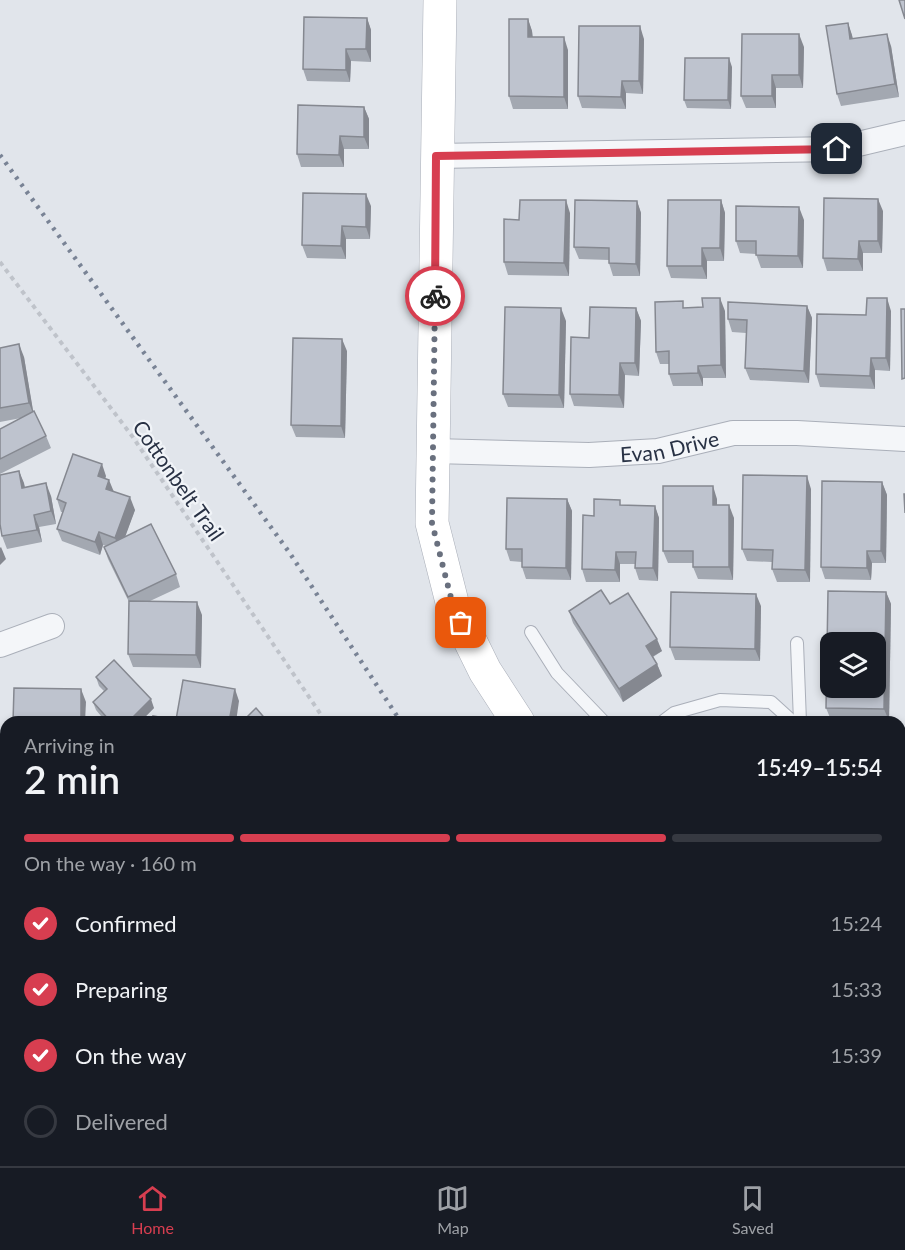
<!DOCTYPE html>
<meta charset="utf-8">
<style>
:root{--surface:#171b24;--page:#242831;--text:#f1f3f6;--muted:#9ea1a6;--line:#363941;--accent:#d73e50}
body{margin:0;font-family:Lato,sans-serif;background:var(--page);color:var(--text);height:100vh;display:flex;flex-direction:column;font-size:22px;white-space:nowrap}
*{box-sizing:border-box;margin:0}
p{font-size:20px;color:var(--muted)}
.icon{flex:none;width:33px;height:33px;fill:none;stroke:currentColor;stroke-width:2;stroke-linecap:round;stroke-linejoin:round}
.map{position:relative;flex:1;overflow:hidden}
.side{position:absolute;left:0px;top:716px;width:906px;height:452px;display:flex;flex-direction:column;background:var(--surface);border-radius:18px 18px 0 0;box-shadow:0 3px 9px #0003}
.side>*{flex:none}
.controls{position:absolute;left:820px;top:632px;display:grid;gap:12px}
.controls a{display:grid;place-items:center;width:66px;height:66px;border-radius:12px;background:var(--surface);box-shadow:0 3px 9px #0003;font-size:30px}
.pin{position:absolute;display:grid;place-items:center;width:51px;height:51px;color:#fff;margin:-26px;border-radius:12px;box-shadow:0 3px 9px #0006}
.courier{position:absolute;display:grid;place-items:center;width:60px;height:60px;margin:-30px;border:4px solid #d73e50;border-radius:50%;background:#fff;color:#222;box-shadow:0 2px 8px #0007}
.headline em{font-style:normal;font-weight:600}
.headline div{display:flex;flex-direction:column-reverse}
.headline{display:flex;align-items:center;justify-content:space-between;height:102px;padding:0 24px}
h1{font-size:39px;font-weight:600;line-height:45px}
.bar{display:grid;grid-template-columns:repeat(4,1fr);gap:9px 6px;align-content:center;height:72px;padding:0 24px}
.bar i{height:8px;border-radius:4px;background:var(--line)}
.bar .selected{background:var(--accent)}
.bar p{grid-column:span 4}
ol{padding:0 24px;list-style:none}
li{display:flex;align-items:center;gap:18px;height:66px}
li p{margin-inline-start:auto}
li .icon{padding:6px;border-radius:50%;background:var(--accent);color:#fff;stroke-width:4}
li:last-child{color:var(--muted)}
li i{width:33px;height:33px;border:3px solid var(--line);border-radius:50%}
.menu{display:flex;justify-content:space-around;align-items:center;height:84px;border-top:2px solid var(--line);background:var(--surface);font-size:16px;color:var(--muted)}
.menu a{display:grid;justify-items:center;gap:3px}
.menu .selected{color:var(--accent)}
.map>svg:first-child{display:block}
.built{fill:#d3d7e0}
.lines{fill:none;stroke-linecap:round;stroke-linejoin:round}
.lane-casing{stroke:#aaafb9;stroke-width:14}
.street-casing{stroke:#aaafb9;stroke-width:26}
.secondary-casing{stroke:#aaafb9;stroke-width:34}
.primary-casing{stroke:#9fa8b7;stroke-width:34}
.path{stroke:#bfc3ca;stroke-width:4;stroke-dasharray:4.5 4.5;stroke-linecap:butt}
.lane{stroke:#f4f6f9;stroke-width:12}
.street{stroke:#f4f6f9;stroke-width:24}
.secondary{stroke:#fff;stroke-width:33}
.primary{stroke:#fff;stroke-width:33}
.rail{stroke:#798395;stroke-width:4.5;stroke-dasharray:3 6;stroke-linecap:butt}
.wall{fill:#a3a8b1}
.shaded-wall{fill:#858890}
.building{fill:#bec3ce;stroke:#858890;stroke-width:1.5;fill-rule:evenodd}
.done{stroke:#69707e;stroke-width:6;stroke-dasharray:0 10.8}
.route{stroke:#d73e50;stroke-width:8}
.labels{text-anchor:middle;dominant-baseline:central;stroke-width:4.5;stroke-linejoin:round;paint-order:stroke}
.street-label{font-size:21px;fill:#283144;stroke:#f1f4f8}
</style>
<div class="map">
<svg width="905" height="1166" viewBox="0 0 905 1166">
<rect width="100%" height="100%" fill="#e1e5eb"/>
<polygon class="built" points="32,1161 610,1161 613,1166 32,1166"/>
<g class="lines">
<g class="lane-casing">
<g id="lane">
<polyline points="531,632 557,673 604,722"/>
<polyline points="797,643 800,722"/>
<polyline points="662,722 674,713 720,700 771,702 793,722"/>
<polyline points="88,1161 89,1166"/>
<polyline points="310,1166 310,1161"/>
</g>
</g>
<g class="street-casing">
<g id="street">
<polyline points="436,156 837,149 905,133"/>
<path id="s1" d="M433 451 589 455 658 451 733 433H797L905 439"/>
<polyline points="0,645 52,626"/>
<polyline points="0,849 6,850"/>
</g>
</g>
<g class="secondary-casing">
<polyline id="secondary" points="440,0 432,523 453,606 485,671 518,722"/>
</g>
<g class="primary-casing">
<g id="primary">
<polyline points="0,1069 6,1069"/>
<polyline points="900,1090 905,1090"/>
</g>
</g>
<g class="path">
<polyline points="0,262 132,436 326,722"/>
<polyline points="709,1166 810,1166"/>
</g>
<use href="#lane" class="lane"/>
<use href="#street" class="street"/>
<use href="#secondary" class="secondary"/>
<use href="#primary" class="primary"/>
<g class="rail">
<polyline points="0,155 289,552 401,722"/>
<polyline points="696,1161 699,1166"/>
</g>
</g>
<g class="wall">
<polygon points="367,18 371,30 371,62 351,61 350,82 307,81 303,69"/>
<polygon points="528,19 532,31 533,37 568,50 568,109 513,109 509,96"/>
<polygon points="848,23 853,39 891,46 899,97 841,106 837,94"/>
<polygon points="644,39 643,94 626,93 626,109 582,108 578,96"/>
<polygon points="804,47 803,88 776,88 776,108 746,108 741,96"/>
<polygon points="732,67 731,109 687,108 684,100"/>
<polygon points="364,107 369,119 369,149 344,149 344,167 301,167 297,154"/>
<polygon points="721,200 725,213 724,261 707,261 707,279 671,278 667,266"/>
<polygon points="637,201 641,213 640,276 613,276 609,263 609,260 579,259 574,247"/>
<polygon points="371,206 370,239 346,239 346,259 307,258 302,245"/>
<polygon points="883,211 882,253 863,253 863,271 827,271 823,258"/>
<polygon points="570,213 569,276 508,275 504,262 519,220"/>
<polygon points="804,220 803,268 761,268 756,254 740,253 736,241"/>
<polygon points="807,306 812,318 809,383 750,380 745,368 746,333 732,332 728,319"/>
<polygon points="636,308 641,321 639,376 625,375 624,408 574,406 570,394 589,338"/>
<polygon points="685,308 725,311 726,378 703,378 703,386 673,386 669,374 669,364 660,364 656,352"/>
<polygon points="891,311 890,371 875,370 875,389 820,387 816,374 866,315"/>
<polygon points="566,321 564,408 508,407 503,394"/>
<polygon points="0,348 24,357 33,412 46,436 51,448 0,474 0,429 21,418 0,422"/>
<polygon points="347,351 345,438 296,437 291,425"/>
<polygon points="19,471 25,487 51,496 56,524 39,527 42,542 7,549 2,536"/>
<polygon points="106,476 105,478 113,491 135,510 125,536 176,574 180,587 150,601 202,615 201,668 133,667 128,654 129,602 108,559 104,547 106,546 103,545 100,555 62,541 57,529 63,512 61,512 57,499"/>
<polygon points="882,482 887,495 886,563 872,563 871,580 825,579 821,567"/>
<polygon points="811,489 810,582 777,582 772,569 772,562 747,561 742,549"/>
<polygon points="567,499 572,511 571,580 526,579 522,567 522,562 510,561 506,549"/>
<polygon points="717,499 717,505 734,518 733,580 698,579 693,567 693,563 668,563 663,551"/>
<polygon points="622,505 655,506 659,518 658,581 639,580 635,568 635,564 620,564 620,582 586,582 582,569 594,516"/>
<polygon points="886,592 891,604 889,721 831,720 826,708"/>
<polygon points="610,604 662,651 653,657 657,664 662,676 623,702 573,623 569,611"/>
<polygon points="761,606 760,661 675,660 670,647"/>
<polygon points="96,677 154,708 140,722 106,722 96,710 93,702 104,691 99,686"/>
<polygon points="0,743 6,743 6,806 3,806 0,798"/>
<rect x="0" y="894" width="6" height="70"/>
</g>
<g class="shaded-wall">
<polygon points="367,18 371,30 371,62 366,49"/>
<polygon points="528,19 532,31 533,50 528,37"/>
<polygon points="848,23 852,35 855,52 850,39"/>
<polygon points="640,26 644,39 643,94 639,81"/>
<polygon points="799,34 804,47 803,88 799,75"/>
<polygon points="887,34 891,46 899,97 895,84"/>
<polygon points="564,37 568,50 568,109 564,97"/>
<polygon points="346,49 351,61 350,82 346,70"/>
<polygon points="729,58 732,67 731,109 728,100"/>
<polygon points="772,75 776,88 776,108 772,96"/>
<polygon points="622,81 626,93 626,109 621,97"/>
<polygon points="364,107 369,119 369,149 364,137"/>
<polygon points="340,136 344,149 344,167 339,155"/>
<polygon points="366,194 371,206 370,239 366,227"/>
<polygon points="878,199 883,211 882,253 878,241"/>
<polygon points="566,200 570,213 569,276 564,263"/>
<polygon points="721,200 725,213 724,261 720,248"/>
<polygon points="637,201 641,213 640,276 636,264"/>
<polygon points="799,207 804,220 803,268 798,256"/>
<polygon points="342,226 346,239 346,259 341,246"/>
<polygon points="859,241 863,253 863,271 858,259"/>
<polygon points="702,248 707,261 707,279 702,266"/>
<polygon points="720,298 725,311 726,378 721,365"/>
<polygon points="887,298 891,311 890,371 886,358"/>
<polygon points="807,306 812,318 809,383 804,371"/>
<polygon points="561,308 566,321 564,408 559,395"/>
<polygon points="636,308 641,321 639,376 635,363"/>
<polygon points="342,339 347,351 345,438 341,426"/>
<polygon points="19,344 24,357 34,416 29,403"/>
<polygon points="871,358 875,370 875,389 870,376"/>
<polygon points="620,363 625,375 624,408 619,395"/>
<polygon points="698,366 703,378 703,386 698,373"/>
<polygon points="102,464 106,476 102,488 98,476"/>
<polygon points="19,471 24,483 27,500 22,488"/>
<polygon points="807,476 811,489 810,582 805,570"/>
<polygon points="109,480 114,492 106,489"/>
<polygon points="882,482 887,495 886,563 881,551"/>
<polygon points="46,483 51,496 56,524 51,511"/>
<polygon points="713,486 717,499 717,518 713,505"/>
<polygon points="130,497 135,510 120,551 115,538"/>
<polygon points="567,499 572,511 571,580 566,568"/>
<polygon points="729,505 734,518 733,580 729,567"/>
<polygon points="655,506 659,518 658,581 653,568"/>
<polygon points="34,515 39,527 42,542 37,530"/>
<polygon points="99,532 103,545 100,555 95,542"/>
<polygon points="1,547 6,559 0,565 0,548"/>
<polygon points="867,551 872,563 871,580 867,568"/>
<polygon points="616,552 620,564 620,582 615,570"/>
<polygon points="886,592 891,604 889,721 884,709"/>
<polygon points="756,594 761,606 760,661 755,649"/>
<polygon points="197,602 202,615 201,668 196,655"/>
<polygon points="657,639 662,651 650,658 646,646"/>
<polygon points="657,664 662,676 623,702 619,689"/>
<polygon points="81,689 86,702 85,722 81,722"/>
<polygon points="235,689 239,701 236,722 229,722"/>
<polygon points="151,699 154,708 140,722 128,722"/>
</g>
<g class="building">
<polygon points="899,0 905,0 905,19"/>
<polygon points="304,17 367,18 366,49 346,49 346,70 303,69"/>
<polygon points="509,19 528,19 528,37 564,37 564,97 509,96"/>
<polygon points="848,23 850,39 887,34 895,84 837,94 826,26"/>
<polygon points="579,26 640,26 639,81 622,81 621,97 578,96"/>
<polygon points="742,34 799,34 799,75 772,75 772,96 741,96"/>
<polygon points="685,58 729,58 728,100 684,100"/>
<polygon points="298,105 364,107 364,137 340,136 339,155 297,154"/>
<polygon points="303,193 366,194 366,227 342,226 341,246 302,245"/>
<polygon points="824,198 878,199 878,241 859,241 858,259 823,258"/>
<polygon points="520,200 566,200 564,263 504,262 504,219 519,220"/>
<polygon points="575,200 637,201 636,264 609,263 609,248 574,247"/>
<polygon points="668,200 721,200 720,248 702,248 702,266 667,266"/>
<polygon points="736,206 799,207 798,256 756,255 756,241 736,241"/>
<polygon points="702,298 720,298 721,365 698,366 698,373 669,374 669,351 656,352 655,302 683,301 683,308 703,307"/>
<polygon points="867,298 887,298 886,358 871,358 870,376 816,374 817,314 866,315"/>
<polygon points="728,302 807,306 804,371 745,368 747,320 728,319"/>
<polygon points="505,307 561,308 559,395 503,394"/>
<polygon points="590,307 636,308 635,363 620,363 619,395 570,394 571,337 589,338"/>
<polygon points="901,309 905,309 905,378 902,379"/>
<polygon points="293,338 342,339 341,426 291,425"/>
<polygon points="19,344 29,403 0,408 0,348"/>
<polygon points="34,411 46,436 0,459 0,429"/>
<polygon points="73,454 102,464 98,476 109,480 106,489 130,497 115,538 99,532 95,542 57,529 66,503 57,499"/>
<polygon points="19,471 22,488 46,483 51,511 34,515 37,530 2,536 0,524 0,475"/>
<polygon points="743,475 807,476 805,570 772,569 773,550 742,549"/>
<polygon points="822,481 882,482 881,551 867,551 867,568 821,567"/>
<polygon points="663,486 713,486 713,505 729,505 729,567 693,567 693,551 663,551"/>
<polygon points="904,494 905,494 905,513"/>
<polygon points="507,498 567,499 566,568 522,567 522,549 506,549"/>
<polygon points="594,499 620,500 620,505 655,506 653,568 635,568 636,552 616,552 615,570 582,569 583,515 594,516"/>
<polygon points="151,524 176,574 128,597 104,547"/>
<polygon points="601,590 610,604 628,593 657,639 646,646 657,664 619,689 569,611"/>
<path d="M828 591 886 592 884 709 826 708ZM831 642H876V687H831Z"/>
<polygon points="671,592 756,594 755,649 670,647"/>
<polygon points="129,601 197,602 196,655 128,654"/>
<polygon points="114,660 151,699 128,722 111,722 93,702 107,689 96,677"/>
<polygon points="183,680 235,689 229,722 153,722 153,716 176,720"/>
<polygon points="14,688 81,689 81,722 13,722"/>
<polygon points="256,708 268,722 242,722"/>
<rect x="0" y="743" width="6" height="50"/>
<rect x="0" y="894" width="6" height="57"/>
<rect x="172" y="1161" width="46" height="5"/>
</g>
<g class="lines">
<polyline class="done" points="435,296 432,523 453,606 461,623"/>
<polyline class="route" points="435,296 436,156 837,149"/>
</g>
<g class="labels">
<g class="street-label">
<text stroke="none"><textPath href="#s1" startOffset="237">Evan Drive</textPath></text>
<text transform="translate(179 480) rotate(55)">Cottonbelt Trail</text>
</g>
</g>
</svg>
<div class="controls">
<a><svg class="icon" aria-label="layers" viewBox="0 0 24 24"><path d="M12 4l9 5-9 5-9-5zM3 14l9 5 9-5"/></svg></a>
</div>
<div class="pin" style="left:461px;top:623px;background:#ea580c"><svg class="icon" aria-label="bag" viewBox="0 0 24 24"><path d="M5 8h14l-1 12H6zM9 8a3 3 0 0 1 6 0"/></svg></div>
<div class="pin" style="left:837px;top:149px;background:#1f2937"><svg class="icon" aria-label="home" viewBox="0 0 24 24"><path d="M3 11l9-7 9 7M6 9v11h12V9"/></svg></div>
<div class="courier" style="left:435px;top:296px"><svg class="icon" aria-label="bike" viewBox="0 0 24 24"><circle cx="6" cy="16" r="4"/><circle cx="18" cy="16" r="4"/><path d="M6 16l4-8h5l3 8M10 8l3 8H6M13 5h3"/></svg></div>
<section class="side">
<div class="headline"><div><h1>2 min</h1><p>Arriving in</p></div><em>15:49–15:54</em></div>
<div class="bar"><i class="selected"></i><i class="selected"></i><i class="selected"></i><i></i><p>On the way · 160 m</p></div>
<ol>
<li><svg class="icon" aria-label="check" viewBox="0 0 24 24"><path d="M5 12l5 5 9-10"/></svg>Confirmed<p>15:24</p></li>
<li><svg class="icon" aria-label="check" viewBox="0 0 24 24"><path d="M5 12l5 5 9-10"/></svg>Preparing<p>15:33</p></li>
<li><svg class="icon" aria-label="check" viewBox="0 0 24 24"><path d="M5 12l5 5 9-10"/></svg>On the way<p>15:39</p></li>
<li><i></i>Delivered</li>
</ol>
</section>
</div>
<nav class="menu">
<a class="selected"><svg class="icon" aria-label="home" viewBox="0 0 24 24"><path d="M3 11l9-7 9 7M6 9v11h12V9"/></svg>Home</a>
<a><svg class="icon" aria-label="map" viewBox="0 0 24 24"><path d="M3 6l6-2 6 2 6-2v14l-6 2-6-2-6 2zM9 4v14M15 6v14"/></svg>Map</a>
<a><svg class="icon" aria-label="saved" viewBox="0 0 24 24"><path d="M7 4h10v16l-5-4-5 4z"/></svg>Saved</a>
</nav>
